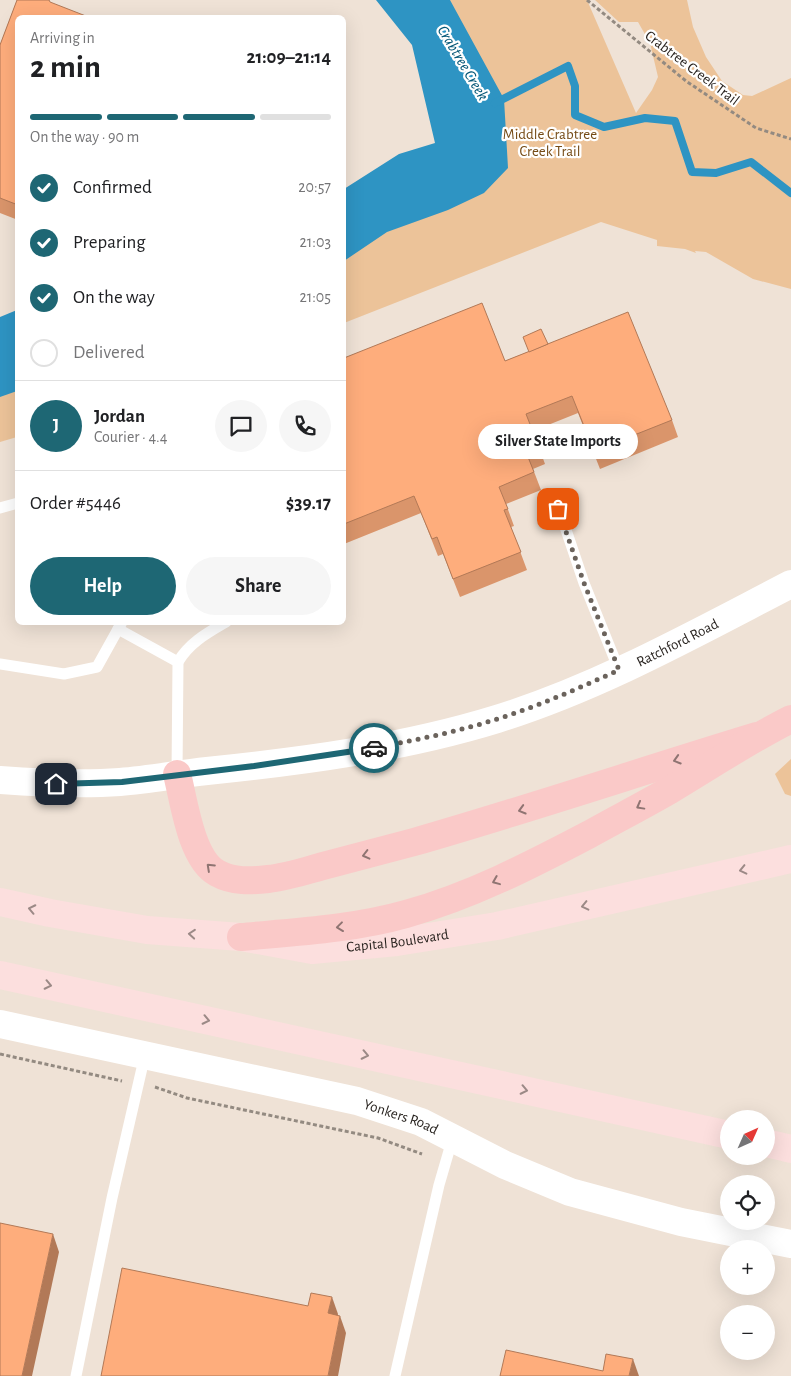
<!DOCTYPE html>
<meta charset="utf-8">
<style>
:root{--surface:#fff;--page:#f6f6f6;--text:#202124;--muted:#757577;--line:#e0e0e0;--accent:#1e6774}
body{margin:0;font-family:"Alegreya Sans",sans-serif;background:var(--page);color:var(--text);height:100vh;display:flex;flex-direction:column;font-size:19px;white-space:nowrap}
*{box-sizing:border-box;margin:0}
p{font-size:16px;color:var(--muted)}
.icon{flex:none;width:28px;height:28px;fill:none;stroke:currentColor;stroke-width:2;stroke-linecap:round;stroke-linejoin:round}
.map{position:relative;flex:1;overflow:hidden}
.details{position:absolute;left:15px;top:15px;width:331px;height:610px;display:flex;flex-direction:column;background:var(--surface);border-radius:8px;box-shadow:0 5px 20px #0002}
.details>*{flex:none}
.needle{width:32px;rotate:45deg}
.tools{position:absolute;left:720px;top:1110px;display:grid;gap:10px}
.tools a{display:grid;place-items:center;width:55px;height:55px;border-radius:50%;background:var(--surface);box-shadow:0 5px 20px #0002;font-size:25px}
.pin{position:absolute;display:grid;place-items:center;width:42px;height:42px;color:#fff;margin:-21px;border-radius:10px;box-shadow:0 2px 8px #0006}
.courier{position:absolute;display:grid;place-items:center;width:50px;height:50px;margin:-25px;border:4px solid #1e6774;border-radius:50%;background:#fff;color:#222;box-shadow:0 1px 6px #0007}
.bubble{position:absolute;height:35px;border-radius:18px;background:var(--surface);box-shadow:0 5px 20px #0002;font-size:16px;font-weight:600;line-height:35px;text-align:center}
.head em{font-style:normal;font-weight:600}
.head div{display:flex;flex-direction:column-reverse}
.head{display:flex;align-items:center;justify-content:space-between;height:85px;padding:0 15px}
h1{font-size:32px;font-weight:600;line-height:38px}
.bar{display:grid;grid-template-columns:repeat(4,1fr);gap:8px 5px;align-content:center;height:60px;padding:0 15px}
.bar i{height:6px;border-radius:4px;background:var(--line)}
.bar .selected{background:var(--accent)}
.bar p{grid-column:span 4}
.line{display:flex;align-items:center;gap:12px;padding:0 15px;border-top:1px solid var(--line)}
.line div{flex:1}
.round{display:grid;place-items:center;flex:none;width:52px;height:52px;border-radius:26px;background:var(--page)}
ol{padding:0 15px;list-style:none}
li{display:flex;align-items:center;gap:15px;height:55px}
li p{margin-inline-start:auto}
li .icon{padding:5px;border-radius:50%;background:var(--accent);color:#fff;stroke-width:4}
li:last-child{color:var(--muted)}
li i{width:28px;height:28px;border:2px solid var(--line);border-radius:50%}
.primary-button{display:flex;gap:10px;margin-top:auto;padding:10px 15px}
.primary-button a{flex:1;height:58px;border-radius:30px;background:var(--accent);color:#fff;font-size:20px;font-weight:600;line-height:58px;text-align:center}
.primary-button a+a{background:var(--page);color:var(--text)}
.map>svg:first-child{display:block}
.green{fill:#ecc399}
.water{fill:#2e94c3}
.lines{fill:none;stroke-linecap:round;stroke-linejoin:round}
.stream{stroke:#2e94c3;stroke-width:8}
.path{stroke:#938a81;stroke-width:3;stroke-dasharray:4 2.5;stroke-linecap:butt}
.service{stroke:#fff;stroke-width:11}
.tertiary{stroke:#fff;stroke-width:28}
.primary{stroke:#fcdfde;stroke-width:28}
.motorway{stroke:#fac9c8;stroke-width:28}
.wall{fill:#da956b}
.shaded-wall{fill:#b27957}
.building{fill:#fead7c;stroke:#b27957}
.oneway{stroke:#8f7472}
.oneway2{stroke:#9b8986}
.done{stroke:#6b635c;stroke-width:5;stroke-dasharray:0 9}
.route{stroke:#1e6774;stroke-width:6}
.labels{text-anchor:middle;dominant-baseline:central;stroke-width:4.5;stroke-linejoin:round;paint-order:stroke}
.street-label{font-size:15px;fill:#241f1b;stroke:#fff}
.park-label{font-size:15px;fill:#754b16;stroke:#fff}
.water-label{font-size:16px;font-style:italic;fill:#035676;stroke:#fff}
</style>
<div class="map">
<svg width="791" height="1376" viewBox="0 0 791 1376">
<rect width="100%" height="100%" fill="#efe2d6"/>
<g class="green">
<polygon points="386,0 587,0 636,113 652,90 658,77 650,43 638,22 619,22 595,0 687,0 693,27 706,57 722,81 743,95 752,96 791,78 791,289 753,279 706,252 695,251 696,253 685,249 657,246 657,240 601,222 344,323 344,219 458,165 452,104"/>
<polygon points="17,346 17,437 0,442 0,354"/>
<polygon points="791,759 791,796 785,794 775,774"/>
</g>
<g class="water">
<polygon points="376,0 450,0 504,99 508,168 484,193 448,210 387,232 344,261 344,189 399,154 435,143 412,45"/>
<polygon points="17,310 17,391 0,397 0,317"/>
</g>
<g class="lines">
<polyline class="stream" points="495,103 568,66 575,86 575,115 604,127 645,118 675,121 692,172 716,173 751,162 791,193"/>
<g class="path">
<polyline points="587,0 686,81 756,128 791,139"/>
<polyline points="0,1054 122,1081"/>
<polyline points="155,1087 187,1098 378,1138 422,1154"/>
</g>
<g class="service">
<polyline points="0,508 18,503"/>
<polyline points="559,509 584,583 619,670"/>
<polyline points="118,629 178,662"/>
<polyline points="0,664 64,674 97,667 122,622"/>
<path d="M177 774 178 662C189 643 207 633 226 622"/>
<polyline points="76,1376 112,1198 145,1055"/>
<polyline points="395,1376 439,1185 453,1137"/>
</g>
<g class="tertiary">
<path id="s1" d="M0 780C41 783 79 785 120 782 149 780 178 774 207 771 304 761 403 748 497 719 600 687 696 633 791 584"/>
<path id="s2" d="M0 1024 357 1101 421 1122 505 1165 570 1192 681 1222 791 1244"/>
</g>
<g class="primary">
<path id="s3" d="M0 902 50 913 147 930 241 937 312 950 397 942 497 926 791 859"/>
<polyline points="0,975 729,1135"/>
<polyline points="766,1143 791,1149"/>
</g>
<g class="motorway">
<path d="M177 774C184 801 191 859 217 873 233 882 251 881 268 879 287 877 305 871 323 866 354 858 384 850 414 842 529 809 642 771 757 736"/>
<path d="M241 937C296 932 353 929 406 914 471 896 531 865 590 834 617 819 644 805 670 790 710 766 749 740 791 719"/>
</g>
</g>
<g class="wall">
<polygon points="17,0 50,0 18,18 18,220 0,213 0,45"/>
<polygon points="548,344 672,420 678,437 600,469 578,413 533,431 545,464 533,469 541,490 506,504 514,526 511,527 527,570 460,597 443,554 438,556 421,513 344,544 344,358 505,361"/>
</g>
<g class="shaded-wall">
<polygon points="53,1234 59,1252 32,1376 22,1376"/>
<polygon points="332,1297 338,1314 335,1331 328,1313"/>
<polygon points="340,1316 346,1333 338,1376 328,1376"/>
<polygon points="633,1359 639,1376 629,1376"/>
</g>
<g class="building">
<polygon points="17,0 49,0 50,2 91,18 18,18 18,205 0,198 0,45"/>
<polygon points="482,303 505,361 628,312 672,420 594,451 572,396 526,414 539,447 526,452 534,472 499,487 508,509 504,510 521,552 453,579 437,537 432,539 414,496 344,524 344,358"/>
<polygon points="541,329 548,344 529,352 523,337"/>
<polygon points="0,1223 53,1234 22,1376 0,1376"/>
<polygon points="122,1268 308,1306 311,1293 332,1297 328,1313 340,1316 328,1376 101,1376"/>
<polygon points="506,1350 603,1371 606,1354 633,1359 629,1376 500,1376"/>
</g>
<defs><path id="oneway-chevron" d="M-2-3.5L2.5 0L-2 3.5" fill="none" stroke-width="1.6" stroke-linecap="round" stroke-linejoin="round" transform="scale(1.25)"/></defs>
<g class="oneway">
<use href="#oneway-chevron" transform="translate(677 760) rotate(163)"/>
<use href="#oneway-chevron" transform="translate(640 806) rotate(151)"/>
<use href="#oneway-chevron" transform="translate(522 810) rotate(164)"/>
<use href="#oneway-chevron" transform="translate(366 855) rotate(166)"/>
<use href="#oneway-chevron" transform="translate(210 867) rotate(-137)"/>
<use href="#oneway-chevron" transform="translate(496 881) rotate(158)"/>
<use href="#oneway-chevron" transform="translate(340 927) rotate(173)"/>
</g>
<g class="oneway2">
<use href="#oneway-chevron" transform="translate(743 870) rotate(167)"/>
<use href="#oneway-chevron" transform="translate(585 906) rotate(167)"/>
<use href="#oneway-chevron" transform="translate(32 909) rotate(-168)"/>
<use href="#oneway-chevron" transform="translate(192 934) rotate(-175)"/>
<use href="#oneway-chevron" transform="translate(48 985) rotate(12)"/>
<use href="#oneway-chevron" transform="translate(206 1020) rotate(12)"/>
<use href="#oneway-chevron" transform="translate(365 1055) rotate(12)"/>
<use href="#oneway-chevron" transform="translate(524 1090) rotate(12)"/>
</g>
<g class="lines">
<path class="done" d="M374 748C415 740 457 732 497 719 539 706 579 688 619 670L584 583 558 509"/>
<polyline class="route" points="56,784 122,782 254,766 374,748"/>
</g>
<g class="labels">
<g class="street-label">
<text transform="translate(692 68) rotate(37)">Crabtree Creek Trail</text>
<text stroke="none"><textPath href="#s1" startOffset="699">Ratchford Road</textPath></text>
<text stroke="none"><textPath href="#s3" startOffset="402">Capital Boulevard</textPath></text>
<text stroke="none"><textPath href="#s2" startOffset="412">Yonkers Road</textPath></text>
</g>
<g class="park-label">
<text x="550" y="134">Middle Crabtree<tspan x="550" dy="17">Creek Trail</tspan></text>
</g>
<g class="water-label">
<text transform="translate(463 63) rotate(59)">Crabtree Creek</text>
</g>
</g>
</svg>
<div class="tools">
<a><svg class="needle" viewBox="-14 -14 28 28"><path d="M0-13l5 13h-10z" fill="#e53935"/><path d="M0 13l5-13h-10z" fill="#757577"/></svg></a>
<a><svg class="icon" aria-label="locate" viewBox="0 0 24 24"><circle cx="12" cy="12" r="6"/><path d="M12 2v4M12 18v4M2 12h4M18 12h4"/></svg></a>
<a>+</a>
<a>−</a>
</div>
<div class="pin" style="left:558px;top:509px;background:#ea580c"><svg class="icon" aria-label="bag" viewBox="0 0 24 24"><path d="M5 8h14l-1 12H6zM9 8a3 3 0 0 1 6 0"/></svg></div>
<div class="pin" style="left:56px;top:784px;background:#1f2937"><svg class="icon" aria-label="home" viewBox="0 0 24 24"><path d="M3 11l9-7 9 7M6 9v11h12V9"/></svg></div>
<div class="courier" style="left:374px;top:748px"><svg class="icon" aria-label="car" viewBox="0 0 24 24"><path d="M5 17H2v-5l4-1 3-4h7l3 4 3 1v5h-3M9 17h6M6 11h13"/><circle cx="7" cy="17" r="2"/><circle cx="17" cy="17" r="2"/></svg></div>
<div class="bubble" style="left:478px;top:424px;width:160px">Silver State Imports</div>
<section class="details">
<div class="head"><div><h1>2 min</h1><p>Arriving in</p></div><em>21:09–21:14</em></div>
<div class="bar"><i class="selected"></i><i class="selected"></i><i class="selected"></i><i></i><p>On the way · 90 m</p></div>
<ol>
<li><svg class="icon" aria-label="check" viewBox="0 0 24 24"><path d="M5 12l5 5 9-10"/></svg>Confirmed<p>20:57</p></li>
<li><svg class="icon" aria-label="check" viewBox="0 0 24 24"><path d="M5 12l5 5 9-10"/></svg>Preparing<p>21:03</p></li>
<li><svg class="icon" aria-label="check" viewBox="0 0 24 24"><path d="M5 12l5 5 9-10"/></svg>On the way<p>21:05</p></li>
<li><i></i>Delivered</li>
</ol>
<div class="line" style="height:90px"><b class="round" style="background:var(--accent);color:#fff">J</b><div><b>Jordan</b><p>Courier · 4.4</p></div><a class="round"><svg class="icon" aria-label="chat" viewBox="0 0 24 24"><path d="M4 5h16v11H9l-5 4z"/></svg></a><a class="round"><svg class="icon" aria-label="phone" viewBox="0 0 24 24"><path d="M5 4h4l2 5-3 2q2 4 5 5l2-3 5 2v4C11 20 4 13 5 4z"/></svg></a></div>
<div class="line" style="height:65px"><div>Order #5446</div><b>$39.17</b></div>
<div class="primary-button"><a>Help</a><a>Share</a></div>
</section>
</div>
